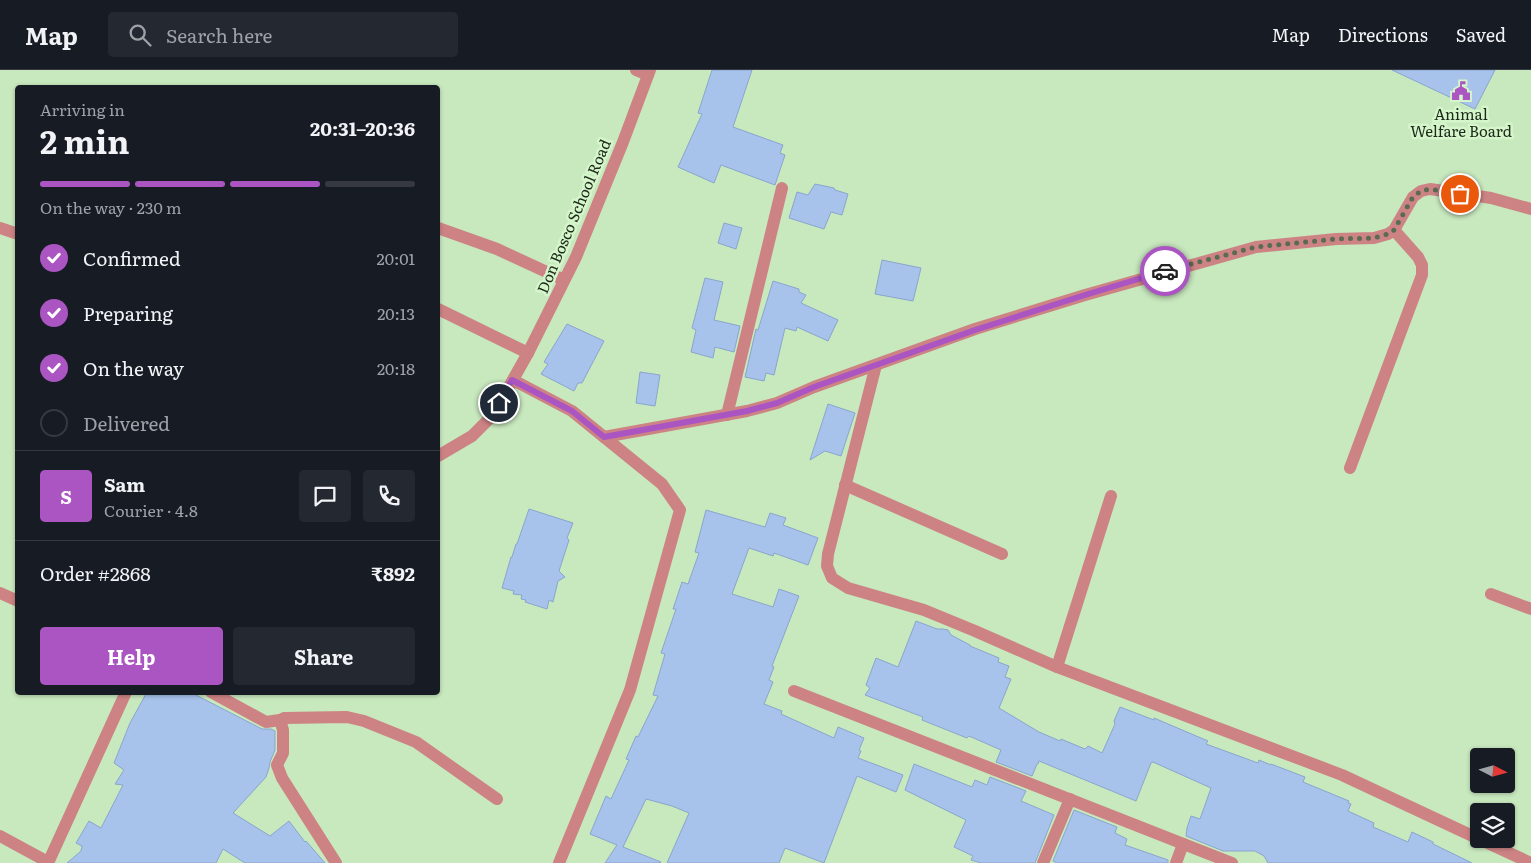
<!DOCTYPE html>
<meta charset="utf-8">
<style>
:root{--surface:#171b24;--page:#242831;--text:#f1f3f6;--muted:#9ea1a6;--line:#363941;--accent:#ab55c3}
body{margin:0;font-family:Literata,serif;background:var(--page);color:var(--text);height:100vh;display:flex;flex-direction:column;font-size:19px;white-space:nowrap}
*{box-sizing:border-box;margin:0}
p{font-size:16px;color:var(--muted)}
.icon{flex:none;width:28px;height:28px;fill:none;stroke:currentColor;stroke-width:2;stroke-linecap:round;stroke-linejoin:round}
.map{position:relative;flex:1;overflow:hidden}
.details{position:absolute;left:15px;top:15px;width:425px;height:610px;display:flex;flex-direction:column;background:var(--surface);border-radius:5px;box-shadow:0 1px 4px #0004}
.details>*{flex:none}
.needle{width:32px;rotate:96deg}
.tools{position:absolute;left:1470px;top:678px;display:grid;gap:10px}
.tools a{display:grid;place-items:center;width:45px;height:45px;border-radius:5px;background:var(--surface);box-shadow:0 1px 4px #0004;font-size:25px}
.pin{position:absolute;display:grid;place-items:center;width:42px;height:42px;color:#fff;margin:-21px;border:2px solid #fff;border-radius:50%;box-shadow:0 1px 5px #0007}
.courier{position:absolute;display:grid;place-items:center;width:50px;height:50px;margin:-25px;border:4px solid #ab55c3;border-radius:50%;background:#fff;color:#222;box-shadow:0 1px 6px #0007}
.head em{font-style:normal;font-weight:700}
.head div{display:flex;flex-direction:column-reverse}
.head{display:flex;align-items:center;justify-content:space-between;height:85px;padding:0 25px}
h1{font-size:32px;font-weight:700;line-height:38px}
.bar{display:grid;grid-template-columns:repeat(4,1fr);gap:8px 5px;align-content:center;height:60px;padding:0 25px}
.bar i{height:6px;border-radius:4px;background:var(--line)}
.bar .active{background:var(--accent)}
.bar p{grid-column:span 4}
.line{display:flex;align-items:center;gap:12px;padding:0 25px;border-top:1px solid var(--line)}
.line div{flex:1}
.round{display:grid;place-items:center;flex:none;width:52px;height:52px;border-radius:5px;background:var(--page)}
ol{padding:0 25px;list-style:none}
li{display:flex;align-items:center;gap:15px;height:55px}
li p{margin-inline-start:auto}
li .icon{padding:5px;border-radius:50%;background:var(--accent);color:#fff;stroke-width:4}
li:last-child{color:var(--muted)}
li i{width:28px;height:28px;border:2px solid var(--line);border-radius:50%}
.action{display:flex;gap:10px;margin-top:auto;padding:10px 25px}
.action a{flex:1;height:58px;border-radius:5px;background:var(--accent);color:#fff;font-size:20px;font-weight:700;line-height:58px;text-align:center}
.action a+a{background:var(--page);color:var(--text)}
header{display:flex;align-items:center;gap:30px;box-sizing:border-box;height:70px;padding:0 25px;background:var(--surface);border-bottom:1px solid var(--line)}
header strong{font-size:24px}
nav{display:flex;gap:28px;margin-inline-start:auto;font-size:18px}
.search{width:350px;height:45px;background:var(--page);display:flex;align-items:center;gap:12px;box-sizing:border-box;padding:0 18px;border-radius:5px;color:var(--muted);font-size:19px}
.map>svg:first-child{display:block}
.building{fill:#a7c2eb;stroke:#8aa5cd}
.lines{fill:none;stroke-linecap:round;stroke-linejoin:round}
.minor{stroke:#cd8384;stroke-width:12}
.done{stroke:#596c53;stroke-width:5;stroke-dasharray:0 9}
.route{stroke:#ab55c3;stroke-width:6}
.labels{text-anchor:middle;dominant-baseline:central;stroke-width:5;stroke-linejoin:round;paint-order:stroke}
.poi-label{font-size:15px;fill:#1d291a;stroke:#d5f5cb}
.street-label{font-size:15px;fill:#1d291a;stroke:#d5f5cb}
</style>
<header>
<strong>Map</strong>
<div class="search"><svg class="icon" aria-label="search" viewBox="0 0 24 24"><circle cx="10" cy="10" r="6"/><path d="M15 15l6 6"/></svg>Search here</div>
<nav><a>Map</a><a>Directions</a><a>Saved</a></nav>
</header>
<div class="map">
<svg width="1531" height="793" viewBox="0 0 1531 793">
<rect width="100%" height="100%" fill="#c8e8be"/>
<g class="building">
<polygon points="712,0 752,0 733,57 783,75 780,83 785,85 775,115 721,95 714,113 678,97 702,44 698,43"/>
<polygon points="1392,0 1495,0 1475,39"/>
<polygon points="815,114 834,118 835,120 848,124 842,145 831,142 824,159 789,148 797,122 808,125"/>
<polygon points="724,153 742,158 736,179 718,173"/>
<polygon points="882,190 921,198 913,231 875,224"/>
<polygon points="705,208 723,212 714,250 740,256 734,282 715,277 713,288 691,282 696,260 692,258"/>
<polygon points="773,211 799,219 799,222 806,225 801,233 838,250 828,271 797,257 796,261 785,258 774,305 766,303 764,311 745,307 756,259 758,260"/>
<polygon points="567,254 604,271 582,313 578,313 574,321 541,304 548,294 544,292"/>
<polygon points="640,302 660,305 655,336 636,333"/>
<polygon points="828,334 855,343 841,386 825,381 810,390"/>
<polygon points="529,439 573,453 567,468 569,470 559,501 565,507 558,511 553,532 549,530 547,539 525,532 526,530 521,529 522,525 513,524 514,521 502,518 511,487 512,487 516,474 517,474"/>
<polygon points="706,440 765,457 770,443 786,448 783,455 818,468 808,495 774,483 773,486 749,478 732,524 773,537 779,519 799,526 772,596 774,597 769,610 773,612 764,634 782,641 781,644 834,668 838,657 864,668 859,680 861,681 858,688 903,705 896,722 857,706 824,793 785,778 779,793 667,793 689,743 672,736 646,729 623,777 661,792 660,793 605,793 617,775 590,764 606,726 611,729 629,690 626,689 636,666 638,667 658,626 653,625 665,584 661,583 676,539 673,539 682,512 688,514 699,483 695,482"/>
<polygon points="916,551 937,559 943,559 948,560 951,565 970,575 970,576 999,588 998,592 1009,596 1005,607 1011,609 999,638 1039,662 1060,671 1061,669 1085,679 1088,676 1102,683 1115,654 1114,651 1120,637 1154,650 1154,648 1208,671 1206,674 1258,693 1259,690 1271,695 1271,694 1305,707 1303,712 1349,731 1348,733 1351,734 1348,741 1374,753 1373,757 1408,772 1412,762 1433,772 1433,774 1472,793 1268,793 1264,786 1255,781 1223,781 1186,766 1187,758 1191,746 1200,749 1211,718 1153,692 1151,693 1136,731 1039,691 1038,694 1037,694 1032,706 996,692 1001,680 969,666 967,668 922,650 923,647 865,625 870,618 866,615 876,588 898,597"/>
<polygon points="147,622 190,622 262,659 271,659 275,661 275,680 270,692 269,698 266,707 233,743 270,766 289,751 305,772 306,771 325,793 245,793 223,779 216,793 67,793 81,781 82,776 76,773 89,751 101,758 123,715 115,714 124,700 114,693 130,653"/>
<polygon points="914,694 972,717 975,710 987,715 990,707 1026,721 1021,731 1054,745 1035,793 981,793 971,790 973,786 954,777 966,750 905,720"/>
<polygon points="1074,740 1117,757 1115,763 1127,769 1125,775 1168,790 1168,793 1057,793 1053,791"/>
</g>
<g class="lines">
<g class="minor">
<polyline points="636,0 648,5"/>
<polyline points="0,158 18,164"/>
<polyline points="438,158 497,179 564,210"/>
<polyline points="438,239 528,283"/>
<polyline points="876,295 828,484 827,496 832,508 848,518 924,540 975,561 1057,597 1342,705 1479,769"/>
<polyline points="513,310 572,341 662,414 680,440 630,620 559,793"/>
<polyline points="727,345 782,118"/>
<polyline points="604,367 747,341 777,333 814,317 975,259 1085,225 1256,177 1336,169 1374,168 1388,164 1394,160 1413,127 1421,121 1430,119 1491,128 1531,139"/>
<polyline points="438,386 472,366 493,345 528,283 576,187 623,72 650,0"/>
<polyline points="1350,398 1422,205 1422,195 1418,187 1394,160"/>
<polyline points="845,415 1002,484"/>
<polyline points="0,523 18,531"/>
<polyline points="1491,524 1531,539"/>
<polyline points="1057,597 1111,426"/>
<polyline points="794,621 1232,793"/>
<polyline points="211,622 266,652 280,650 284,648 347,647 364,651 416,672 497,729"/>
<polyline points="280,650 283,660 283,683 277,695 282,708 336,793"/>
<polyline points="0,766 48,792"/>
<polyline points="1479,769 1531,793"/>
<polyline points="48,793 126,622"/>
<polyline points="1043,793 1070,729"/>
<polyline points="1176,793 1183,774"/>
</g>
</g>
<g class="lines">
<polyline class="done" points="1165,201 1256,177 1336,169 1374,168 1388,164 1394,160 1413,127 1421,121 1430,119 1460,124"/>
<polyline class="route" points="499,333 512,310 572,341 604,367 747,341 777,333 814,317 975,260 1085,225 1165,201"/>
</g>
<defs>
<g id="civic-bare" transform="scale(1.5)"><path d="M-.6-6.5H3V-4.5H.6V-3L4-1V1h2V6H-6V1h2V-1L-.6-3ZM-1.2 2.5V6h2.4V2.5Z" fill="#ab55c3" stroke="#d5f5cb" stroke-width="2.5" paint-order="stroke"/></g>
</defs>
<g fill-rule="evenodd">
<use href="#civic-bare" x="1461" y="21"/>
</g>
<g class="labels">
<g class="poi-label">
<text x="1461" y="43">Animal<tspan x="1461" dy="17">Welfare Board</tspan></text>
</g>
<g class="street-label">
<text transform="translate(573 146) rotate(-67)">Don Bosco School Road</text>
</g>
</g>
</svg>
<div class="tools">
<a><svg class="needle" viewBox="-14 -14 28 28"><path d="M0-13l5 13h-10z" fill="#e53935"/><path d="M0 13l5-13h-10z" fill="#9ea1a6"/></svg></a>
<a><svg class="icon" aria-label="layers" viewBox="0 0 24 24"><path d="M12 4l9 5-9 5-9-5zM3 14l9 5 9-5"/></svg></a>
</div>
<div class="pin" style="left:1460px;top:124px;background:#ea580c"><svg class="icon" aria-label="bag" viewBox="0 0 24 24"><path d="M5 8h14l-1 12H6zM9 8a3 3 0 0 1 6 0"/></svg></div>
<div class="pin" style="left:499px;top:333px;background:#1f2937"><svg class="icon" aria-label="home" viewBox="0 0 24 24"><path d="M3 11l9-7 9 7M6 9v11h12V9"/></svg></div>
<div class="courier" style="left:1165px;top:201px"><svg class="icon" aria-label="car" viewBox="0 0 24 24"><path d="M5 17H2v-5l4-1 3-4h7l3 4 3 1v5h-3M9 17h6M6 11h13"/><circle cx="7" cy="17" r="2"/><circle cx="17" cy="17" r="2"/></svg></div>
<section class="details">
<div class="head"><div><h1>2 min</h1><p>Arriving in</p></div><em>20:31–20:36</em></div>
<div class="bar"><i class="active"></i><i class="active"></i><i class="active"></i><i></i><p>On the way · 230 m</p></div>
<ol>
<li><svg class="icon" aria-label="check" viewBox="0 0 24 24"><path d="M5 12l5 5 9-10"/></svg>Confirmed<p>20:01</p></li>
<li><svg class="icon" aria-label="check" viewBox="0 0 24 24"><path d="M5 12l5 5 9-10"/></svg>Preparing<p>20:13</p></li>
<li><svg class="icon" aria-label="check" viewBox="0 0 24 24"><path d="M5 12l5 5 9-10"/></svg>On the way<p>20:18</p></li>
<li><i></i>Delivered</li>
</ol>
<div class="line" style="height:90px"><b class="round" style="background:var(--accent);color:#fff">S</b><div><b>Sam</b><p>Courier · 4.8</p></div><a class="round"><svg class="icon" aria-label="chat" viewBox="0 0 24 24"><path d="M4 5h16v11H9l-5 4z"/></svg></a><a class="round"><svg class="icon" aria-label="phone" viewBox="0 0 24 24"><path d="M5 4h4l2 5-3 2q2 4 5 5l2-3 5 2v4C11 20 4 13 5 4z"/></svg></a></div>
<div class="line" style="height:65px"><div>Order #2868</div><b>₹892</b></div>
<div class="action"><a>Help</a><a>Share</a></div>
</section>
</div>
